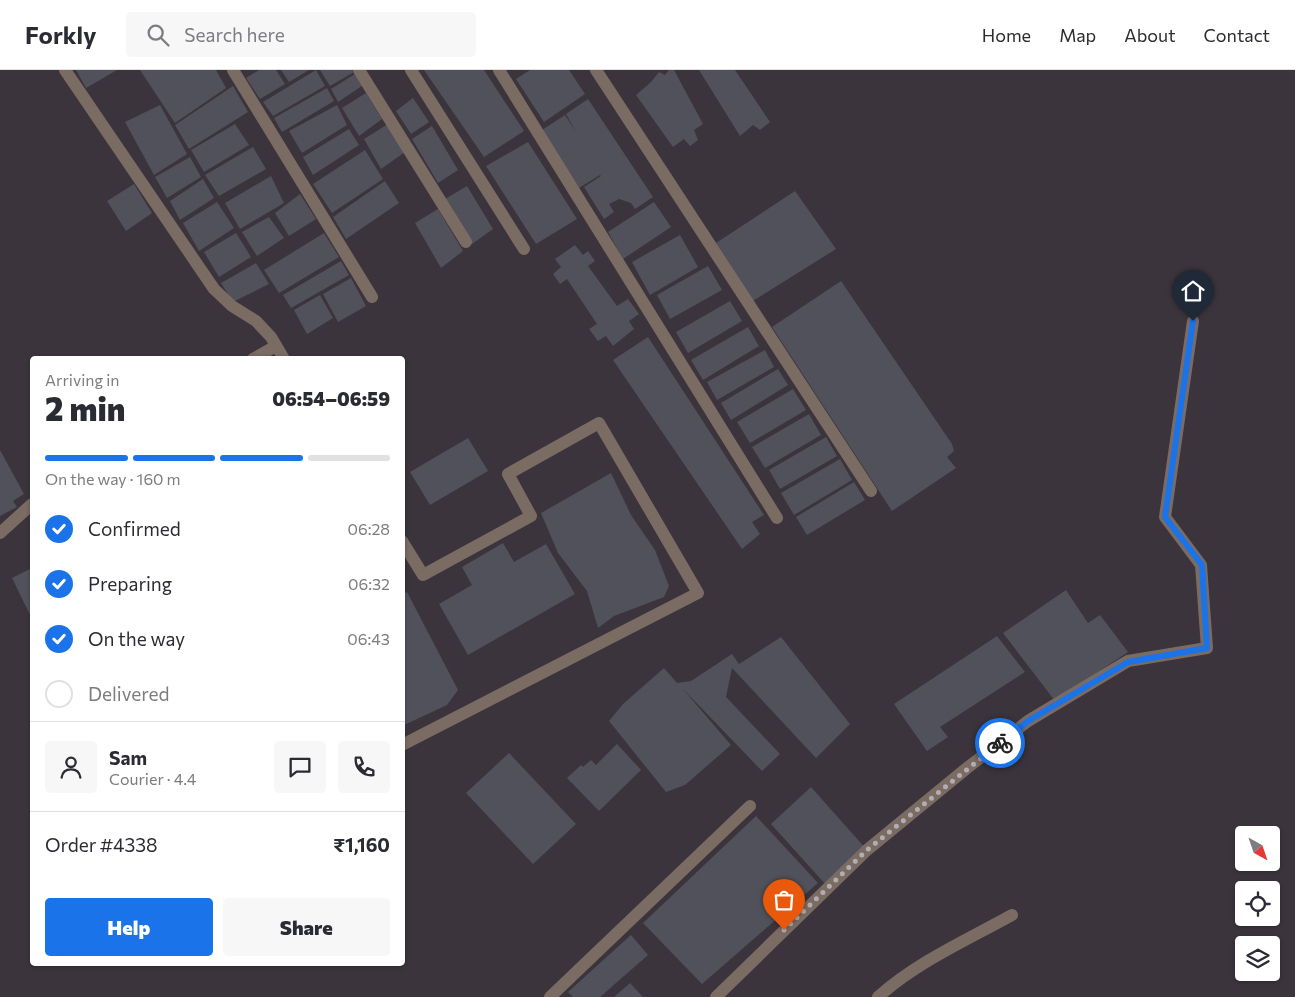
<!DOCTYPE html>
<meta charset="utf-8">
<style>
:root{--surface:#fff;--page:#f7f7f7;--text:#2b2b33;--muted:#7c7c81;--line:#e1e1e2;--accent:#1a73e8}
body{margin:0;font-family:Commissioner,sans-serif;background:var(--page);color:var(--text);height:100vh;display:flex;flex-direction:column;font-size:19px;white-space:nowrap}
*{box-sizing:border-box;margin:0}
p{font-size:16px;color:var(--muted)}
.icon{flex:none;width:28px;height:28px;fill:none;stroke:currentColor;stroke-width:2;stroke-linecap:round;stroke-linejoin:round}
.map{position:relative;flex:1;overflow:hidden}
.panel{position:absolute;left:30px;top:286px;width:375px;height:610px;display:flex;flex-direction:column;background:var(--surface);border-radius:5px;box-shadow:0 1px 4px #0004}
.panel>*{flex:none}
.needle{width:32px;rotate:140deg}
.fabs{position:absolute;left:1235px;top:756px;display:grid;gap:10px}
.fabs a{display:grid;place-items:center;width:45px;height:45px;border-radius:5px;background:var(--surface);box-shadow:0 1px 4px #0004;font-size:25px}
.pin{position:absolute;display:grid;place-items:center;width:42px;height:42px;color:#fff;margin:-51px -21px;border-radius:50% 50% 50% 0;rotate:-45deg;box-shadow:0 0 5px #0007}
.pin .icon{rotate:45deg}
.courier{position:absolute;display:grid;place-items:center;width:50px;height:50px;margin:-25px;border:4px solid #1a73e8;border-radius:50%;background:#fff;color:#222;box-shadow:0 1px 6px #0007}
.summary em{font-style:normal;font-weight:800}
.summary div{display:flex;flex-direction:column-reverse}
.summary{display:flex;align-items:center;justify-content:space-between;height:85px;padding:0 15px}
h1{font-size:32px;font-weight:800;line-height:38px}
.bar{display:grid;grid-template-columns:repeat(4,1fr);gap:8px 5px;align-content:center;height:60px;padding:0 15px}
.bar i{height:6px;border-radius:4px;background:var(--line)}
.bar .selected{background:var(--accent)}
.bar p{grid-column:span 4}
.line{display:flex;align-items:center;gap:12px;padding:0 15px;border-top:1px solid var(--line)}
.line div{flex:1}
.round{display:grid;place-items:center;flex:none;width:52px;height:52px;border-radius:5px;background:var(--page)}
ol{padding:0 15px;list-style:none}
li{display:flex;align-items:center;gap:15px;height:55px}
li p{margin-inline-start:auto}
li .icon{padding:5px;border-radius:50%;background:var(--accent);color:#fff;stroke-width:4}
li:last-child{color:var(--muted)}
li i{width:28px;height:28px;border:2px solid var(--line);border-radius:50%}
.primary-button{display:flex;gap:10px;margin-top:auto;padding:10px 15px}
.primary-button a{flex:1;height:58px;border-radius:5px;background:var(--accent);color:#fff;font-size:20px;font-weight:800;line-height:58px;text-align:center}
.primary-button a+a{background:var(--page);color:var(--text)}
header{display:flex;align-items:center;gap:30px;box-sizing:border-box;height:70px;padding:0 25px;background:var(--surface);border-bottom:1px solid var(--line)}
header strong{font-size:24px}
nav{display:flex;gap:28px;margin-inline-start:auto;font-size:18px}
.search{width:350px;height:45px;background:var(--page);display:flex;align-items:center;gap:12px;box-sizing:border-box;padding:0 18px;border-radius:5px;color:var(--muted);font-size:19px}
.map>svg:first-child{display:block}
.building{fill:#50515b}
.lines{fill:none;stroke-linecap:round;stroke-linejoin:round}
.minor{stroke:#7b6c63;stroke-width:12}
.done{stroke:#b3adb3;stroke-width:5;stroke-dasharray:0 9}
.route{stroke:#1a73e8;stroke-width:6}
</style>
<header>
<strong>Forkly</strong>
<div class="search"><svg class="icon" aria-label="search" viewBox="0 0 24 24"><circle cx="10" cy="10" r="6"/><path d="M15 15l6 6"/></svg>Search here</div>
<nav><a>Home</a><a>Map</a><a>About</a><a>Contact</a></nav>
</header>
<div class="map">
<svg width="1295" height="927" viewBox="0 0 1295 927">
<rect width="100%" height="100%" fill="#3b343c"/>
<g class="building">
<polygon points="76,0 117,0 86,18"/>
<polygon points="140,0 216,0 226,18 175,53"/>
<polygon points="259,0 276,0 285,14 260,29 246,8"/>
<polygon points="281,0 309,0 289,12"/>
<polygon points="316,0 325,16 273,46 263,32"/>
<polygon points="320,0 352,0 354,2 330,16"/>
<polygon points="424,0 484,0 524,61 484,87"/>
<polygon points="530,0 569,0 585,24 544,52 516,9"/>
<polygon points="669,0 674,0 703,54 694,60 698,70 690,76 684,69 673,77 636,25 651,12 659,2 665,5"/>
<polygon points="699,0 735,0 770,52 760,60 753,55 740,66"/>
<polygon points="355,4 362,16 338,32 331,19"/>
<polygon points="233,16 248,42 189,79 175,55"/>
<polygon points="327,18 334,31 282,62 274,48"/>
<polygon points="366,23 382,49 359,66 342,38"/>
<polygon points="413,28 429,52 411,64 396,41"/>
<polygon points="588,29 653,127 635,139 631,133 619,129 609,134 614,142 604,149 584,117 601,106 600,105 579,118 542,60 565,45 576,62 566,44"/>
<polygon points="160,35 187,84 154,105 125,52"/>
<polygon points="337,35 347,55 302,83 289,61"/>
<polygon points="235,54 249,75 204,102 191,80"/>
<polygon points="388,54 405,82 381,99 364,69"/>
<polygon points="432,56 458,100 438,113 412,69"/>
<polygon points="349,59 359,75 313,105 303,87"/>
<polygon points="528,72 577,149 536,174 486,96"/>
<polygon points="253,77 266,99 219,126 205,105"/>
<polygon points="365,80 383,109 332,143 313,114"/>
<polygon points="190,87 201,107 167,128 155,107"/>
<polygon points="271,106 284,133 240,159 225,133"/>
<polygon points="203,109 214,128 180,150 170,131"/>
<polygon points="385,111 399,133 346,169 333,147"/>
<polygon points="134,114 152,143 126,161 107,131"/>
<polygon points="467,116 493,159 472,174 445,129"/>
<polygon points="795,121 836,179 753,231 716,173"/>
<polygon points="300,124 316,149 289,166 275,143"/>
<polygon points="217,132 234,158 199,181 183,153"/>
<polygon points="654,132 671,157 623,189 608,162"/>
<polygon points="438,139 463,181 441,198 415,153"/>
<polygon points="269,147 284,168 257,186 242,162"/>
<polygon points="236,163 251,187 219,207 204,182"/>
<polygon points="324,163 339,187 279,223 264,200"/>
<polygon points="680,165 698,197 650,225 632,192"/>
<polygon points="575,175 583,185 588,181 595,191 588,196 617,236 628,229 639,244 629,251 634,259 613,276 606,266 598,271 589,259 597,254 567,209 560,214 553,204 561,197 555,189"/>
<polygon points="341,191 349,205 291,238 283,225"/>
<polygon points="256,193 269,214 233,232 221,213"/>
<polygon points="708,196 722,220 670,249 657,225"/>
<polygon points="351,208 366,236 338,252 323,224"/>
<polygon points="841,211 952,374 954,381 947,387 956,398 892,441 772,257"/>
<polygon points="320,225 333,248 307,264 294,240"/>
<polygon points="730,231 742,251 688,283 676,262"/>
<polygon points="748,257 759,276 703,310 691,290"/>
<polygon points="648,267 764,445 752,452 760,464 742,479 613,290"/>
<polygon points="765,280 774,297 717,330 707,312"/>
<polygon points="778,299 788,315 731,350 721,333"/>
<polygon points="793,319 806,340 750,373 737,352"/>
<polygon points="809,344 821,365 765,398 752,377"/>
<polygon points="826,367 837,386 780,419 769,400"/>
<polygon points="468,368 488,401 430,435 410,402"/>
<polygon points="0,380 24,424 13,431 17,437 0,446"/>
<polygon points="840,389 852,410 794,445 781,423"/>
<polygon points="611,403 631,445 655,480 669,516 664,527 614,546 598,558 587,521 558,483 541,443"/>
<polygon points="854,412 865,430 807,465 796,447"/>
<polygon points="503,473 514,492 546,474 575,524 468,585 439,534 472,515 462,497"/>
<polygon points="32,498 32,549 12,508"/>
<polygon points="1066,520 1088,553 1100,545 1128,582 1055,631 1003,563"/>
<polygon points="407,522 458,620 447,635 402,656 402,524"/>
<polygon points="997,566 1025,602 940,657 948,667 927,681 894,634"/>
<polygon points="781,567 850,654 816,688 732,598 726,627 780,684 762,701 683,619 731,675 685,715 666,722 609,651 623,634 664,598 677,613 691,611 732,584 739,594"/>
<polygon points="617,674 641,700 599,741 567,708 581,695 583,697 591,690 596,695"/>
<polygon points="509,683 576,754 533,794 466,723"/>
<polygon points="811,717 867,780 827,816 771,754"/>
<polygon points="756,746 818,813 702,914 643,853"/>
<polygon points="631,865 648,885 600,927 573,927 568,922"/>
<polygon points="630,913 643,927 614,927"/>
</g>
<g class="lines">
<g class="minor">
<polyline points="65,0 214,219 232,236 256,251 271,267 284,289"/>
<polyline points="233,0 372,227"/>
<polyline points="359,0 466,172"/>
<polyline points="411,0 524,179"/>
<polyline points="499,0 777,448"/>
<polyline points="596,0 871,421"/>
<polyline points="253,289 276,276"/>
<polyline points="0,463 32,434"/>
<polyline points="402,471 423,505 531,446 508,404 599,353 698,523 402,675"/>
<polyline points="550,927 750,736"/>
<polyline points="716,927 867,780 967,698 1028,651 1128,591 1207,578 1201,495 1165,447 1193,251"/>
<path d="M878 927C917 892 967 870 1012 845"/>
</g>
</g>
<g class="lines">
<polyline class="done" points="784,860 867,780 1000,673"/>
<polyline class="route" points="1000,673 1028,651 1128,592 1207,578 1202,495 1165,447 1193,251"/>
</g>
</svg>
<div class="fabs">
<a><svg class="needle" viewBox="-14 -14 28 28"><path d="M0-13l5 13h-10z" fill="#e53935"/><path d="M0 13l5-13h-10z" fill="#7c7c81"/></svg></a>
<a><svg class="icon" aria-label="locate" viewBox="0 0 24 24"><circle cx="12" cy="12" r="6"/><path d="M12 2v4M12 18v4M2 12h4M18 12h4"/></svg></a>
<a><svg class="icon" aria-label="layers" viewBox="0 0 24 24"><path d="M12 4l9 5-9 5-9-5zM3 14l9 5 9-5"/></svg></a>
</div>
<div class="pin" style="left:784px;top:860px;background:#ea580c"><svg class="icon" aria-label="bag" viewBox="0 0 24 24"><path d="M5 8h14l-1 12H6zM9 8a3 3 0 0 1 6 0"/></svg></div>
<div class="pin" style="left:1193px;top:251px;background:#1f2937"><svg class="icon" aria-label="home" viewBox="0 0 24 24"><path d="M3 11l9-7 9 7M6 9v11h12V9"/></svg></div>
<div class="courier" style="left:1000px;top:673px"><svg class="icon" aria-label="bike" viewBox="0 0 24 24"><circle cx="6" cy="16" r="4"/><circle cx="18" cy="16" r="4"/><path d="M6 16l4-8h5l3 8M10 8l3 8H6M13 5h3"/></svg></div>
<section class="panel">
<div class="summary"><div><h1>2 min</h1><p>Arriving in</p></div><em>06:54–06:59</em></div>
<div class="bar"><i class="selected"></i><i class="selected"></i><i class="selected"></i><i></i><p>On the way · 160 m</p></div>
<ol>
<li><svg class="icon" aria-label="check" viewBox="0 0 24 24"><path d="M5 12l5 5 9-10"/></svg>Confirmed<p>06:28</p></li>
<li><svg class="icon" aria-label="check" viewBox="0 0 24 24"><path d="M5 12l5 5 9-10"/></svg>Preparing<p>06:32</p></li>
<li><svg class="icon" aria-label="check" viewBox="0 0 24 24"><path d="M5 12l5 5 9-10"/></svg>On the way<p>06:43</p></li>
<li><i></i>Delivered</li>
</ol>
<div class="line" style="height:90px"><a class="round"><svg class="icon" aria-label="person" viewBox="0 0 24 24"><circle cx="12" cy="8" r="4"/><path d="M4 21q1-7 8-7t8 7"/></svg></a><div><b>Sam</b><p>Courier · 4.4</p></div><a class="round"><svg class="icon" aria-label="chat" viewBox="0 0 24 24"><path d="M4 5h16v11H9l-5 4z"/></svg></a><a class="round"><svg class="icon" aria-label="phone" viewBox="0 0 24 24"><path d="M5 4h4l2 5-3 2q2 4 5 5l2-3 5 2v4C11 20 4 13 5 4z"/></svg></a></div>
<div class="line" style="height:65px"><div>Order #4338</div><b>₹1,160</b></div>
<div class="primary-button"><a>Help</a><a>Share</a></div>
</section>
</div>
